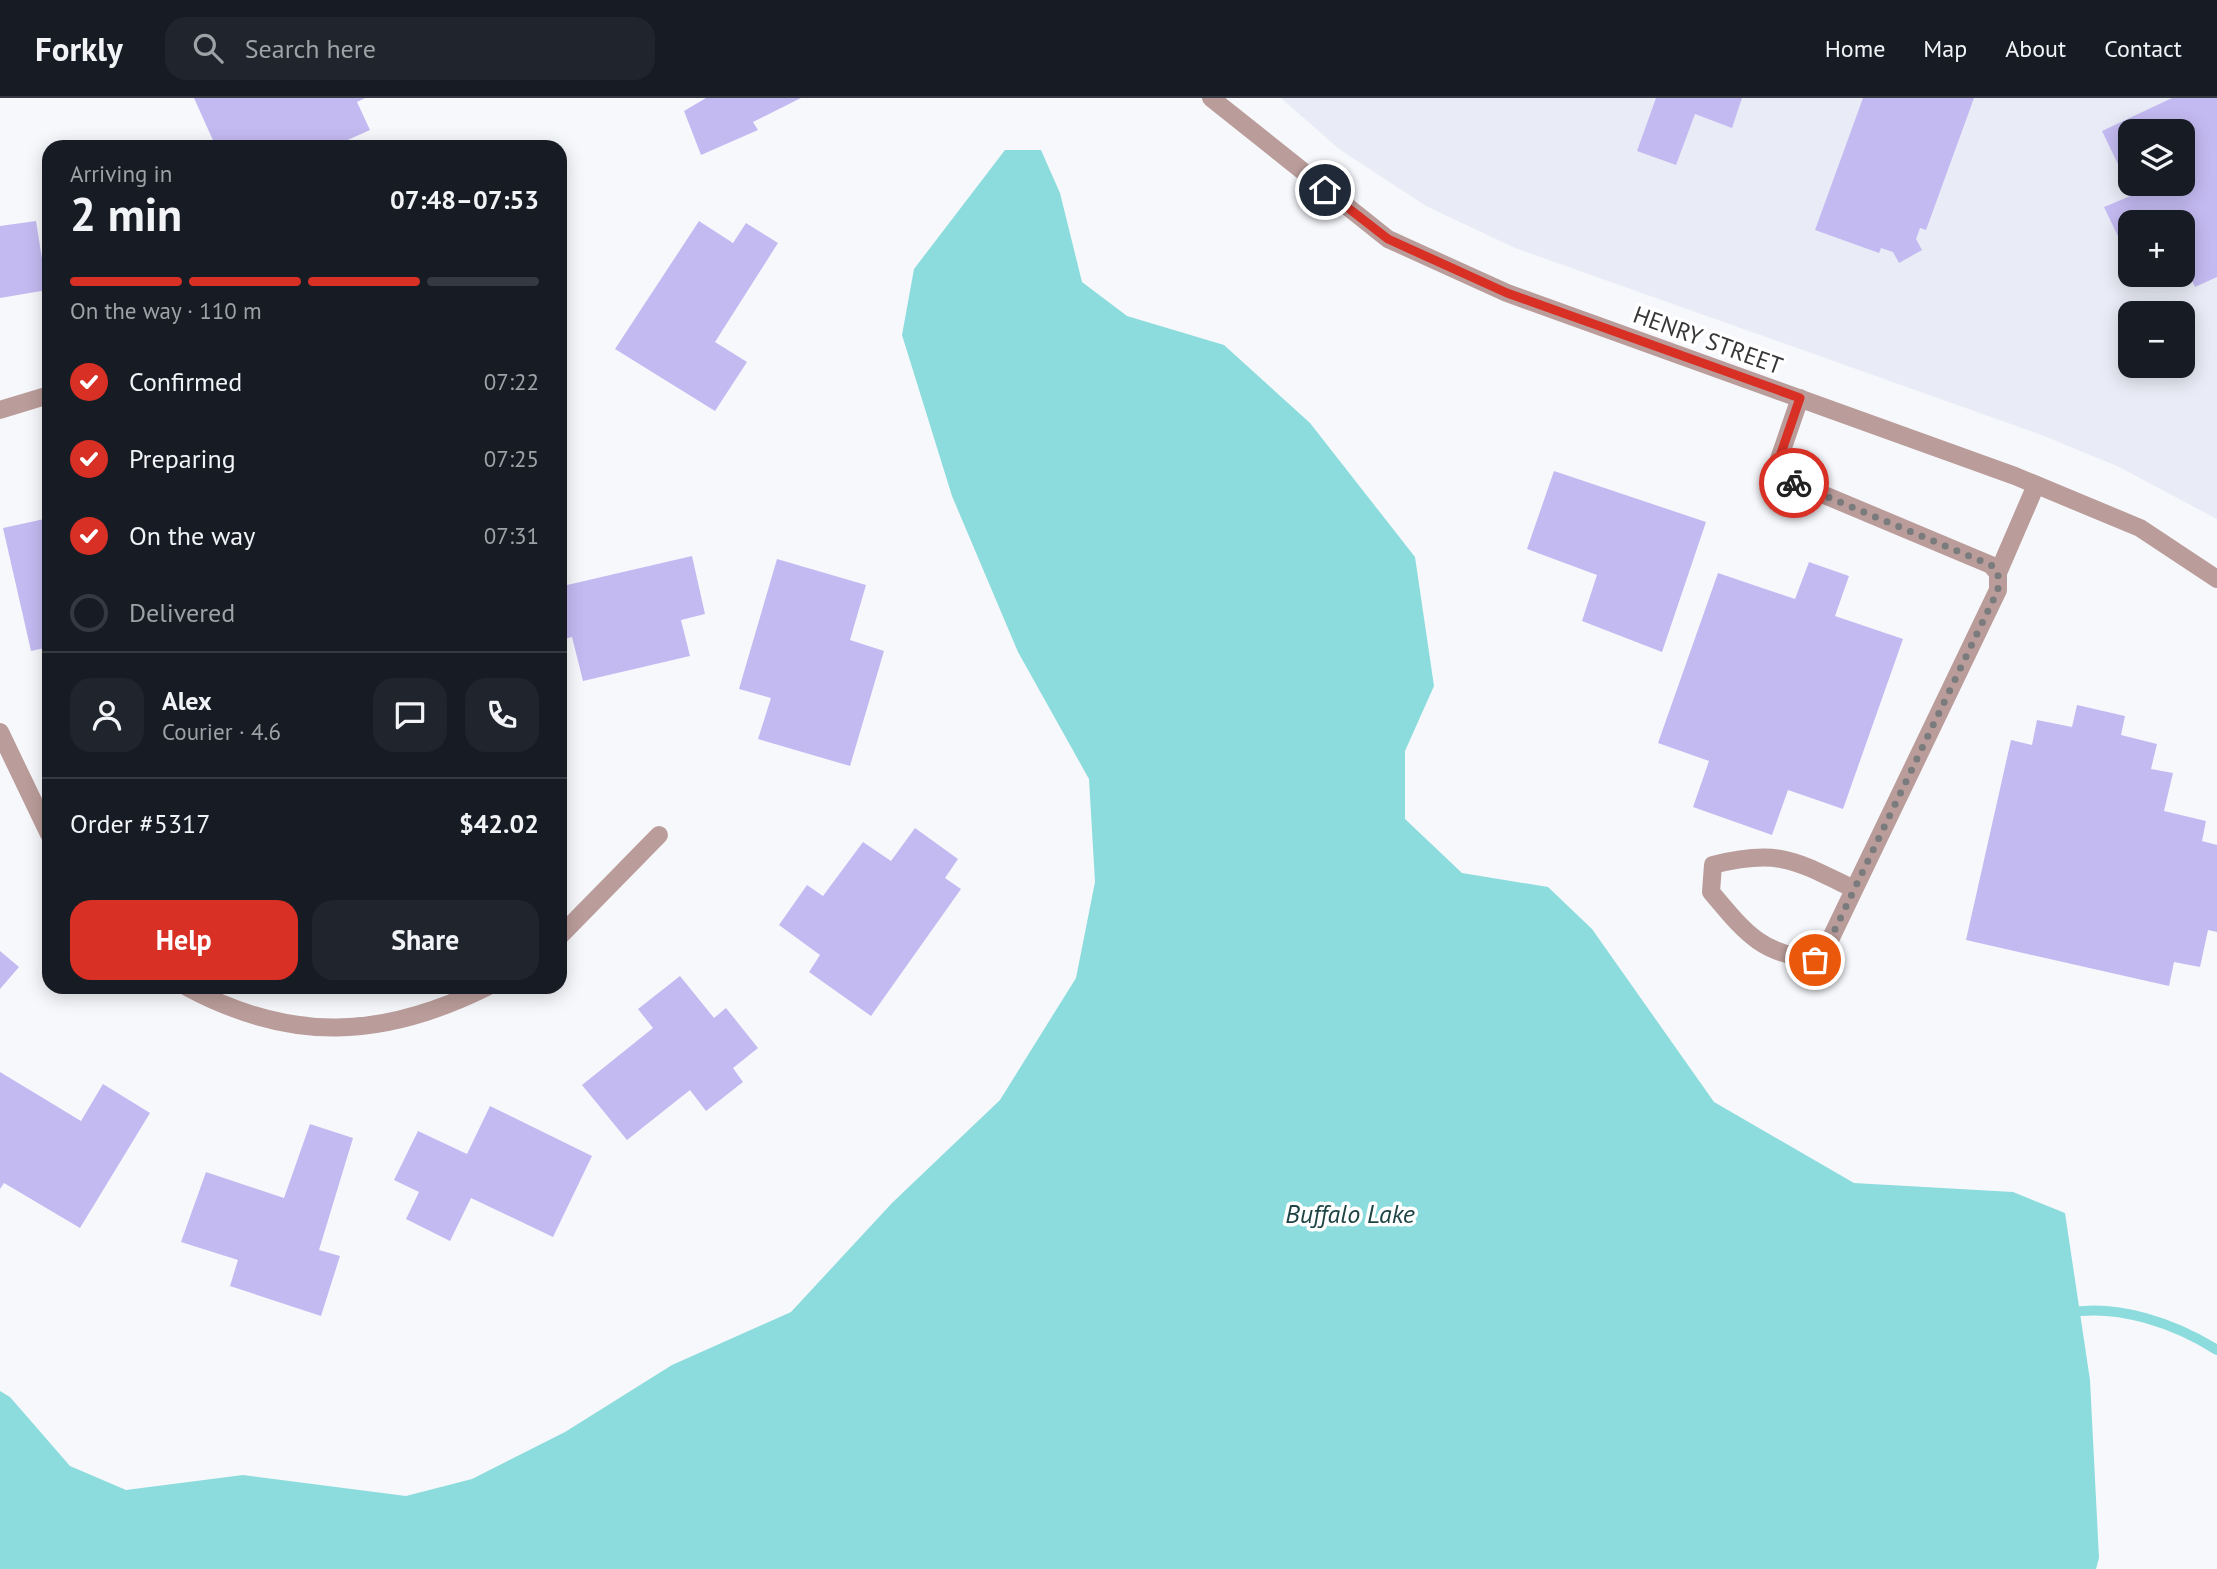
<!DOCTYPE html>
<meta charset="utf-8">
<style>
:root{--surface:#171b24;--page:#20242c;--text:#f1f3f6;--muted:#9ea1a6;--line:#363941;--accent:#d93025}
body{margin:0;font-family:"PT Sans",sans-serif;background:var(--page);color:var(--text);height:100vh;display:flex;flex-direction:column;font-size:26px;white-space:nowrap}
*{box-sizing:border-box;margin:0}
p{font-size:23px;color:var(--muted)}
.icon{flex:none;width:38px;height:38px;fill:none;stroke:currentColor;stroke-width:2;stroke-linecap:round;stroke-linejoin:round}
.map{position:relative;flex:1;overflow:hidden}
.sheet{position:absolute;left:42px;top:42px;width:525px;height:854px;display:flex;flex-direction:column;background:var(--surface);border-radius:21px;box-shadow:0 4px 18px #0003}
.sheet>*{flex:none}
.tools{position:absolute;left:2118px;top:21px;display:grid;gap:14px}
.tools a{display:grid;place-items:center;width:77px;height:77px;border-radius:14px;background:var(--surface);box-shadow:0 4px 18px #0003;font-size:35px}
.pin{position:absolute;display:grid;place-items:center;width:60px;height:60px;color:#fff;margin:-30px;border:4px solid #fff;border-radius:50%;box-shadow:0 2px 7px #0007}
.courier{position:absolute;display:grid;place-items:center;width:70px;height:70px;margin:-35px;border:5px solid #d93025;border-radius:50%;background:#fff;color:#222;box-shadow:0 2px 9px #0007}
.summary em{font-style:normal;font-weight:700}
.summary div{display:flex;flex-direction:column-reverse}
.summary{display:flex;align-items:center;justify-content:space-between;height:119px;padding:0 28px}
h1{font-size:46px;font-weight:700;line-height:52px}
.bar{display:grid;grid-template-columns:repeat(4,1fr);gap:10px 7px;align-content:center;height:84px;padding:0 28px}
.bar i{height:9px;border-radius:5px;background:var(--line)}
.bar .active{background:var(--accent)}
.bar p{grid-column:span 4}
.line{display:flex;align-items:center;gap:18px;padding:0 28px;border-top:2px solid var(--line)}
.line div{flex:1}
.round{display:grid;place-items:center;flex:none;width:74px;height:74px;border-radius:21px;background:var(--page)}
ol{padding:0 28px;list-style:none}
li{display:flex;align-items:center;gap:21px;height:77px}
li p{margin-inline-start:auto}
li .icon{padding:7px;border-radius:50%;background:var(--accent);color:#fff;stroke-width:4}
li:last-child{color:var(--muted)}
li i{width:38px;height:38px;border:4px solid var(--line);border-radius:50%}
.primary-button{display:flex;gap:14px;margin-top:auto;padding:14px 28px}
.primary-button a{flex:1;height:80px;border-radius:21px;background:var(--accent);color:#fff;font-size:28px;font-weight:700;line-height:80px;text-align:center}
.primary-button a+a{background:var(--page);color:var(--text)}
header{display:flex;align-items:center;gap:42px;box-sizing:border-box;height:98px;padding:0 35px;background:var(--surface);border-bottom:2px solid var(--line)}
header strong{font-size:33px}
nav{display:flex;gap:38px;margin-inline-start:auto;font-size:24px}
.search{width:490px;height:63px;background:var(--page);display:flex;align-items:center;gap:18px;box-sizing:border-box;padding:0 24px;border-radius:21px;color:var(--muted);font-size:26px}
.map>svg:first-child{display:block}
.built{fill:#e9ebf6;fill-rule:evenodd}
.water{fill:#8cdcdd}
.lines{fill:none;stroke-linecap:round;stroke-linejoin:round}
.stream{stroke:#8cdcdd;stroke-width:10}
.building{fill:#c4baf2;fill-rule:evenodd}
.minor{stroke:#ba9d9a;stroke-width:18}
.done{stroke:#7a7b7d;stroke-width:7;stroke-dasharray:0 12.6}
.route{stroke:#d93025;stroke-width:9}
.labels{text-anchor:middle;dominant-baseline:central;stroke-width:7;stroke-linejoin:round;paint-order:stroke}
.street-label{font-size:24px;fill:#373739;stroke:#fff}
.water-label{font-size:26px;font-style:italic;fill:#1d4344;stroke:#fff}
</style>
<header>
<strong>Forkly</strong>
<div class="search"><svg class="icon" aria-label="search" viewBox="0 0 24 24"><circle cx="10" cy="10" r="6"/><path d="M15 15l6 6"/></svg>Search here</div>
<nav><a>Home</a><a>Map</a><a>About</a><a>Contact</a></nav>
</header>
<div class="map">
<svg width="2217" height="1471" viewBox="0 0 2217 1471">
<rect width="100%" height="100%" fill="#f7f8fc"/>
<path class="built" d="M1281 0H2217V421L2117 368 2039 336 1515 150 1426 108 1339 51ZM2130 33H2182V86H2130ZM2130 124H2182V177H2130ZM2130 215H2182V268H2130Z"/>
<polygon class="water" points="1005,52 1041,52 1060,95 1082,184 1127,218 1224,247 1310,325 1415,459 1434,588 1405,653 1405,721 1462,775 1548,789 1592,831 1714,1004 1854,1085 2013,1094 2065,1115 2090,1282 2099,1460 2096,1471 0,1471 0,1293 10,1299 70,1368 126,1392 243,1377 406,1398 472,1381 565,1334 672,1267 791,1214 892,1105 1000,1002 1076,880 1095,784 1089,681 1018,554 952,398 902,237 914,171"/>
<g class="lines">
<path class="stream" d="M2067 1215C2117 1205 2176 1226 2217 1252"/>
</g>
<g class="building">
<polygon points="194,0 365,0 357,4 370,32 332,49 216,49"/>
<polygon points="706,0 801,0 753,24 758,32 701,57 684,13"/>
<polygon points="1656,0 1742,0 1732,30 1695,16 1676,67 1637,53"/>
<polygon points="1863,0 1974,0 1926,132 1920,130 1916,141 1922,152 1899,165 1893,154 1881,150 1879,155 1815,132"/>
<path d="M2172 0H2217V179L2195 189 2182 162V124H2130V150L2125 153 2104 109 2133 97 2102 33ZM2130 33H2182V86H2130Z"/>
<polygon points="36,123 47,192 0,200 0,128"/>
<polygon points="699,123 733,145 746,125 778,145 715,244 747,264 715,313 615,251"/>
<polygon points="1554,373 1706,424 1662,554 1582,523 1597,477 1527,451"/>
<polygon points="49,420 49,549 31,553 3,430"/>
<polygon points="692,458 705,516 681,522 690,558 583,583 572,539 560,542 560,462 567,487"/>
<polygon points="777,461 866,487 850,542 884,553 850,668 758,641 771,600 739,591"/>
<polygon points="1809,464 1849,478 1835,518 1903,541 1843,711 1788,692 1772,737 1693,709 1709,663 1658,645 1718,475 1795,501"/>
<polygon points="2077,607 2125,618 2121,637 2157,646 2151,671 2173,675 2164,713 2206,723 2202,743 2217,747 2217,834 2208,832 2200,869 2174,864 2169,888 1966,842 2011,642 2032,647 2037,622 2072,629"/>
<polygon points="915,730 958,761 945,780 961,791 871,918 809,874 820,857 779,827 807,787 823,798 863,744 891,763"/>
<polygon points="0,853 19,869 0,891"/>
<polygon points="680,878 714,920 726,910 758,950 733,970 743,984 706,1013 690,992 627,1042 582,987 653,930 638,911"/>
<polygon points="0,974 81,1023 103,986 150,1015 80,1130 4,1085 0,1091"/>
<polygon points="490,1008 592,1058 553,1139 471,1100 450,1143 406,1121 419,1094 394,1082 418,1033 467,1056"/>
<polygon points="310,1026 353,1040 319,1152 340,1158 321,1218 230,1188 238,1162 181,1144 206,1074 284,1100"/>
</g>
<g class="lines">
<g class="minor">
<polyline points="1211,0 1388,141 1507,195 2015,378 2140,430 2217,481"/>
<path d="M1800 300 1779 361 1791 383 1991 467 1998 475V492L1828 846 1815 861C1761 857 1744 833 1711 794L1713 767C1779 750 1796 763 1854 791"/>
<polyline points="0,312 49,297"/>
<polyline points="1998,475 2036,387"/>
<polyline points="0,634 49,736"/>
<polyline points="560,838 659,737"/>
<path d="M187 889C291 945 382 941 487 889"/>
</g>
</g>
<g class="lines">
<polyline class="done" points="1794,385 1991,467 1998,475 1998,492 1828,846 1815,862"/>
<polyline class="route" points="1325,92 1388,141 1507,195 1800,300 1779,361 1794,385"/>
</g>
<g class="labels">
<g class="street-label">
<text transform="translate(1708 242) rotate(20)">HENRY STREET</text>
</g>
<g class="water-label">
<text x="1350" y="1115">Buffalo Lake</text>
</g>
</g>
</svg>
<div class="tools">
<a><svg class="icon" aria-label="layers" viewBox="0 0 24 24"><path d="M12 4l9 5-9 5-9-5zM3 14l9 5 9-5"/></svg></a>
<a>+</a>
<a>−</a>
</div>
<div class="pin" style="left:1815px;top:862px;background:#ea580c"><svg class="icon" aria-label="bag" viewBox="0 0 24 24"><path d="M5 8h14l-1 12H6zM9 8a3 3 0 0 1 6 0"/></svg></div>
<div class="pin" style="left:1325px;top:92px;background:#1f2937"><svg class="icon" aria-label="home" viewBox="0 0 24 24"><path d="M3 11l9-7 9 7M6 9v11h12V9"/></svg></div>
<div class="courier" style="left:1794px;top:385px"><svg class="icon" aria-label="bike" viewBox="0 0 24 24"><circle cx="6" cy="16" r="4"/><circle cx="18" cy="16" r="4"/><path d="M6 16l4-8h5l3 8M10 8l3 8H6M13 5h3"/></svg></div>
<section class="sheet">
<div class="summary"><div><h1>2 min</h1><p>Arriving in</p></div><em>07:48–07:53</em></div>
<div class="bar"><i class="active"></i><i class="active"></i><i class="active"></i><i></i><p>On the way · 110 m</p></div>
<ol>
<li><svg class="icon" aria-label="check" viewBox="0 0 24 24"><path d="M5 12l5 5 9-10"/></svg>Confirmed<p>07:22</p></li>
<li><svg class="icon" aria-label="check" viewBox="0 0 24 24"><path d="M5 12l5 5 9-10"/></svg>Preparing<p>07:25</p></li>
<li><svg class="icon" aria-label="check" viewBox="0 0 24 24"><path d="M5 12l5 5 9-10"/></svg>On the way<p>07:31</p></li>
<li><i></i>Delivered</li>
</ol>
<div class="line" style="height:126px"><a class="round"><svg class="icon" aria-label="person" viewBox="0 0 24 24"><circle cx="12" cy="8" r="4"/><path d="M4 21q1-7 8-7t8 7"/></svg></a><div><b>Alex</b><p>Courier · 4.6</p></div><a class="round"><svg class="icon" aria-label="chat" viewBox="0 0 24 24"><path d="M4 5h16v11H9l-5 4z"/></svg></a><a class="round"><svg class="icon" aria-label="phone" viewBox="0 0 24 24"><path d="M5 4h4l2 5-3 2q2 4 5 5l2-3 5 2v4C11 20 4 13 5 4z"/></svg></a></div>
<div class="line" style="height:91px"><div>Order #5317</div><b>$42.02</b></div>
<div class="primary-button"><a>Help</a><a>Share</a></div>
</section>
</div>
